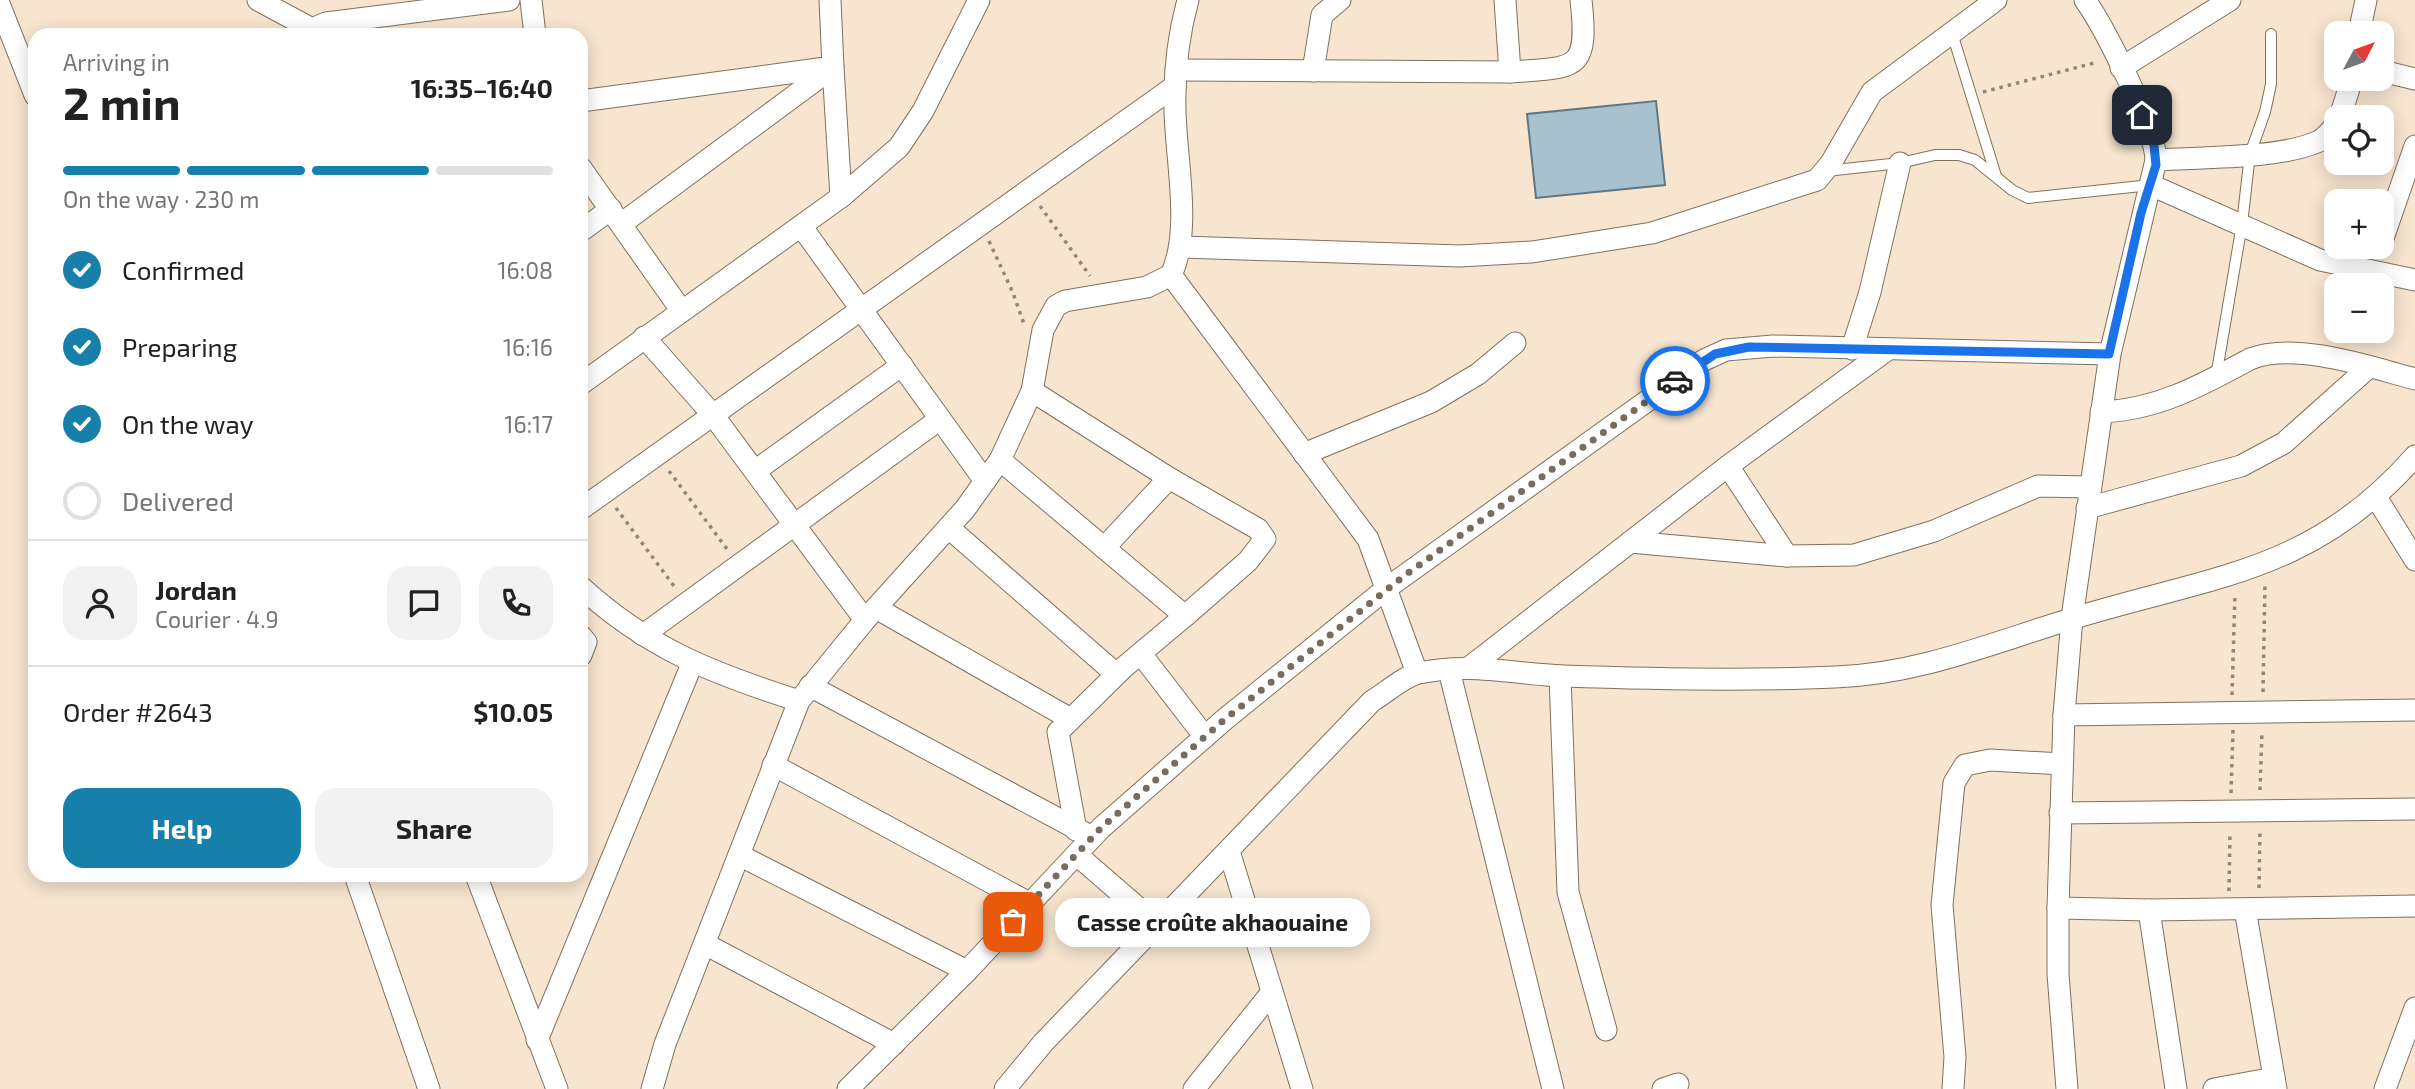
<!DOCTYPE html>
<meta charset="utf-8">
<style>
:root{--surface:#fff;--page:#f2f2f2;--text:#222;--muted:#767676;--line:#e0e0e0;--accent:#1680aa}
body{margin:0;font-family:"Exo 2",sans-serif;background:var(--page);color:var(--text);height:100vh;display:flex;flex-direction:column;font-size:26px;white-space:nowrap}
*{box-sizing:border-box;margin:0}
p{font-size:23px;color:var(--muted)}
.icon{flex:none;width:38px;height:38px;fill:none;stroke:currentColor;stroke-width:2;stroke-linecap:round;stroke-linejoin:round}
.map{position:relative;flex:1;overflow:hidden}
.panel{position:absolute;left:28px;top:28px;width:560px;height:854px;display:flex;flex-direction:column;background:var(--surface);border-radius:21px;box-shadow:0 4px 18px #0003}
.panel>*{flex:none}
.needle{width:46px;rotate:49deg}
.tools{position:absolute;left:2324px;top:21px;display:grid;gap:14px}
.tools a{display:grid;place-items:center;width:70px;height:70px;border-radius:14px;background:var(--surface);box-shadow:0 4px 18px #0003;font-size:35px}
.pin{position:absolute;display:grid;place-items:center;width:60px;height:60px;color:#fff;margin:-30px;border-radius:14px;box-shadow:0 4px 10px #0006}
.courier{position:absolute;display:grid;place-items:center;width:70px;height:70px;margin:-35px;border:5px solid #1a73e8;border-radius:50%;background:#fff;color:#222;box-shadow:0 2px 9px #0007}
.bubble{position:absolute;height:49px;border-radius:21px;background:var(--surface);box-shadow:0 4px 18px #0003;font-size:23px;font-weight:700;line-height:49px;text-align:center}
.summary em{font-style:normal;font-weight:700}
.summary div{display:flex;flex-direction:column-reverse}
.summary{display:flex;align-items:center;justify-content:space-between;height:119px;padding:0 35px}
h1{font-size:46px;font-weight:700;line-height:52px}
.bar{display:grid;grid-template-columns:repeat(4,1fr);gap:10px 7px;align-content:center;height:84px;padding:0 35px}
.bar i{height:9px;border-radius:5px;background:var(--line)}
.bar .on{background:var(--accent)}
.bar p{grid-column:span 4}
.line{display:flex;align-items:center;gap:18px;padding:0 35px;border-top:2px solid var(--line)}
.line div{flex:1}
.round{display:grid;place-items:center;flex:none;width:74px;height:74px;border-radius:21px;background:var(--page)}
ol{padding:0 35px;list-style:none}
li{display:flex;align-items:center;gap:21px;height:77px}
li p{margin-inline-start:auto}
li .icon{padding:7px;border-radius:50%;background:var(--accent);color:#fff;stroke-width:4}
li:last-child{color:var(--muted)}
li i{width:38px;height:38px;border:4px solid var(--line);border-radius:50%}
.primary-button{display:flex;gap:14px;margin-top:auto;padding:14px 35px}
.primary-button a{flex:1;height:80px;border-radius:21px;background:var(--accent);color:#fff;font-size:28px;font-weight:700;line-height:80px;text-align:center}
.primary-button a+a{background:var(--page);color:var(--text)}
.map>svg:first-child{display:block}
.building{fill:#a7c1cf;stroke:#5e7783;stroke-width:2}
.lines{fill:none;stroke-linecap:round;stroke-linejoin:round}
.service-casing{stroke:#80715d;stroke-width:12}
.minor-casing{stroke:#80715d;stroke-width:23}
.path{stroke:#928677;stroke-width:3.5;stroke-dasharray:3.5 5;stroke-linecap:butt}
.service{stroke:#fff;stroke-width:10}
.minor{stroke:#fff;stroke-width:21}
.done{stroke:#766c5f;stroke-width:7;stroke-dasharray:0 12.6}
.route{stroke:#1a73e8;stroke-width:9}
</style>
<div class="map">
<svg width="2415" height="1089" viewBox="0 0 2415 1089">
<rect width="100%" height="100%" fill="#f7e5cf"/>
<polygon class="building" points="1656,101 1665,185 1536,198 1527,114"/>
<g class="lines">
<g class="service-casing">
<g id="service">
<polyline points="1952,33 1996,176"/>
<polyline points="1826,171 1900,163 1935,155 1959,155 1975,160 2012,190 2028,198 2151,185"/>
<polyline points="2216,377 2242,224 2250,154 2265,112 2271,84 2271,34"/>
</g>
</g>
<g class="minor-casing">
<g id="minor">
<polyline points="258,0 312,29"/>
<polyline points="531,0 535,35"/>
<polyline points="1505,0 1510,72"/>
<polyline points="0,6 35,95"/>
<polyline points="2359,33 2366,0"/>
<polyline points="308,35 312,29 326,23 509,0"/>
<polyline points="833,67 841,197"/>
<polyline points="2121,68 2230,0"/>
<path d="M1176 70 1510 72C1576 67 1589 73 1581 0"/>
<polyline points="1313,71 1322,15 1340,0"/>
<polyline points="2382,71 2415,79"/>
<polyline points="581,101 833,67 830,0"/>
<polyline points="2340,117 2352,79"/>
<path d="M2156 160C2201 157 2277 159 2317 142 2326 138 2331 131 2336 124"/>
<polyline points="581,168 681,310"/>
<polyline points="2151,185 2320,260 2415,280"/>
<polyline points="621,224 832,68"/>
<polyline points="801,226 985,481"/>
<polyline points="581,231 611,209"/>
<polyline points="2382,241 2415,146"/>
<polyline points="1182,247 1460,256 1532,252 1652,233 1817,180 1831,163 1872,92 1996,0"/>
<polyline points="1171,275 1368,539 1417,673"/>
<polyline points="644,337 713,415 865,620"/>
<polyline points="1852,349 1870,292 1900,163"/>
<polyline points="581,384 841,197 899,147 923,111 979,0"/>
<path d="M2101 412C2157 410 2202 385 2250 359 2295 341 2370 367 2415 379"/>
<polyline points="1304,454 1431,402 1478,374 1515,343"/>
<polyline points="1000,460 1185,616 1248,561 1265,539 1258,529 1169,478 1032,391"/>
<polyline points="1728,466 1787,556"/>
<polyline points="755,471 902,365"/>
<polyline points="2376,497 2415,560"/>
<polyline points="2087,508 2241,466 2284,443 2369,367"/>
<polyline points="581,509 1175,86"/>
<polyline points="949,528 1116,674"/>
<polyline points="1630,542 1787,556 1854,555 1934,531 2038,486 2089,487"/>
<polyline points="1104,548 1169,478"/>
<path d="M581 587C649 649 712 673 799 701"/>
<polyline points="876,608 1069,718"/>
<polyline points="643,635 940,419"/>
<polyline points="581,636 586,642 581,655"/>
<polyline points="1141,654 1205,737"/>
<polyline points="1471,666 1728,466 1887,350"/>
<polyline points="1449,670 1553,1089"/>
<polyline points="1560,676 1568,892 1606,1030"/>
<polyline points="810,686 1092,837"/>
<polyline points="2064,715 2415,710"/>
<polyline points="773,765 1031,904"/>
<polyline points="2060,813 2415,809"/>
<polyline points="1076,830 1058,732 1123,668 1185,616"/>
<polyline points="1229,851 1302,1089"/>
<polyline points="739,855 967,971"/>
<polyline points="1077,855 1159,926"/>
<polyline points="355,875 429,1089"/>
<polyline points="476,875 557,1089"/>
<polyline points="2058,908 2149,910 2415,906"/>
<polyline points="2245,909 2276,1089"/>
<polyline points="2149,910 2176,1089"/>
<polyline points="705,944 894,1044"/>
<polyline points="537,1040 692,664"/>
<path d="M652 1089 665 1044 799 701 865 620 965 509 1000 460 1032 391 1043 330 1056 306 1065 301 1147 287 1171 275C1192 231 1176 160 1175 111 1174 73 1178 36 1188 0"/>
<polyline points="848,1089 967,971 1101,828 1224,720 1387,588 1704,360 1726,350 1773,346 2110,354"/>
<path d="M1005 1089 1043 1043 1372 701C1386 693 1404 676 1419 673 1471 662 1512 674 1563 676 1651 679 1746 681 1835 677 1919 674 1992 643 2071 619 2209 576 2312 574 2415 456"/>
<polyline points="1194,1089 1272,992"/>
<polyline points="1663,1089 1678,1084"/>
<polyline points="1953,1089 1955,1057 1942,905 1954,783 1965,765 1990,760 2062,764"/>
<path d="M2067 1089 2058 974V908L2064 715 2072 618 2110 354 2156 160C2155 128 2105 28 2085 0"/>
<polyline points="2214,1089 2274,1078"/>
<polyline points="2385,1089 2415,1008"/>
</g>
</g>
<g class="path">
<polyline points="1983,92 2098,62"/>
<polyline points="1040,206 1090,276"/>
<polyline points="989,241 1013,293 1024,324"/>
<polyline points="669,471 727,549"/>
<polyline points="616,508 674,586"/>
<polyline points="2263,692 2265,584"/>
<polyline points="2232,695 2235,594"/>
<polyline points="2260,790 2262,731"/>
<polyline points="2231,793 2233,730"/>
<polyline points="2259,888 2260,829"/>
<polyline points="2229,891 2230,832"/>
</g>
<use href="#service" class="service"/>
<use href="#minor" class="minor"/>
</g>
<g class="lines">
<polyline class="done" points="1013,922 1101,828 1224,720 1404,576 1675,381"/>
<polyline class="route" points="1675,381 1715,354 1749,347 2109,354 2141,213 2156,165 2154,145 2142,115"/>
</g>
</svg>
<div class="tools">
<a><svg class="needle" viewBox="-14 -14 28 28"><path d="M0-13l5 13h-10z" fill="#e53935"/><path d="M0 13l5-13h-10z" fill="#767676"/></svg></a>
<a><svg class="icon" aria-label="locate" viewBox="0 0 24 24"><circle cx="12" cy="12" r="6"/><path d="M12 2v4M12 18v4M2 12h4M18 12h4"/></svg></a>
<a>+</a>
<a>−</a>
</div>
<div class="pin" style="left:1013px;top:922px;background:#ea580c"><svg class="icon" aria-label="bag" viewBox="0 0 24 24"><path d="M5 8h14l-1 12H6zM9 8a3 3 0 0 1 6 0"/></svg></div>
<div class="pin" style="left:2142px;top:115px;background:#1f2937"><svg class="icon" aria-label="home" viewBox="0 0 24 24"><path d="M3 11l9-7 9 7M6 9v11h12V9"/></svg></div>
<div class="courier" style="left:1675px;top:381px"><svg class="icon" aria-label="car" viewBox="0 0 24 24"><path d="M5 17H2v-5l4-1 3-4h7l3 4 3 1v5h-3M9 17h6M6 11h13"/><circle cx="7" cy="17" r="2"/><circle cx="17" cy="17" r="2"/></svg></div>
<div class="bubble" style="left:1055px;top:898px;width:315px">Casse croûte akhaouaine</div>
<section class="panel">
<div class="summary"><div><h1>2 min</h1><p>Arriving in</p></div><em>16:35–16:40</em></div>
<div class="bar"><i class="on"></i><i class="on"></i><i class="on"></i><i></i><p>On the way · 230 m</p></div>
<ol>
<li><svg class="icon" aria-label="check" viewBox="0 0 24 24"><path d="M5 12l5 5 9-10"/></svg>Confirmed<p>16:08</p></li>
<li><svg class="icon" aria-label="check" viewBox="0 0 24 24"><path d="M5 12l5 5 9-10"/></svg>Preparing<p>16:16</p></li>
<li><svg class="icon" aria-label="check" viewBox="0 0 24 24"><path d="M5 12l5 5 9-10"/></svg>On the way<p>16:17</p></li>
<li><i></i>Delivered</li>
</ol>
<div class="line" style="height:126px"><a class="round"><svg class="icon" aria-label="person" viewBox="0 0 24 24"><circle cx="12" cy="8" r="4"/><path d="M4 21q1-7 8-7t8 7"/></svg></a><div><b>Jordan</b><p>Courier · 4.9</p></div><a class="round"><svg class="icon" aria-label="chat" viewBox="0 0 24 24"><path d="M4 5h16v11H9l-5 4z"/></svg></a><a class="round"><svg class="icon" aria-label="phone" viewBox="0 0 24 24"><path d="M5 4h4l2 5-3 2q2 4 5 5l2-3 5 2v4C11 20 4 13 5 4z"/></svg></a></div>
<div class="line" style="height:91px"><div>Order #2643</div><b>$10.05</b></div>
<div class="primary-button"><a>Help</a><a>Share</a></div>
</section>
</div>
